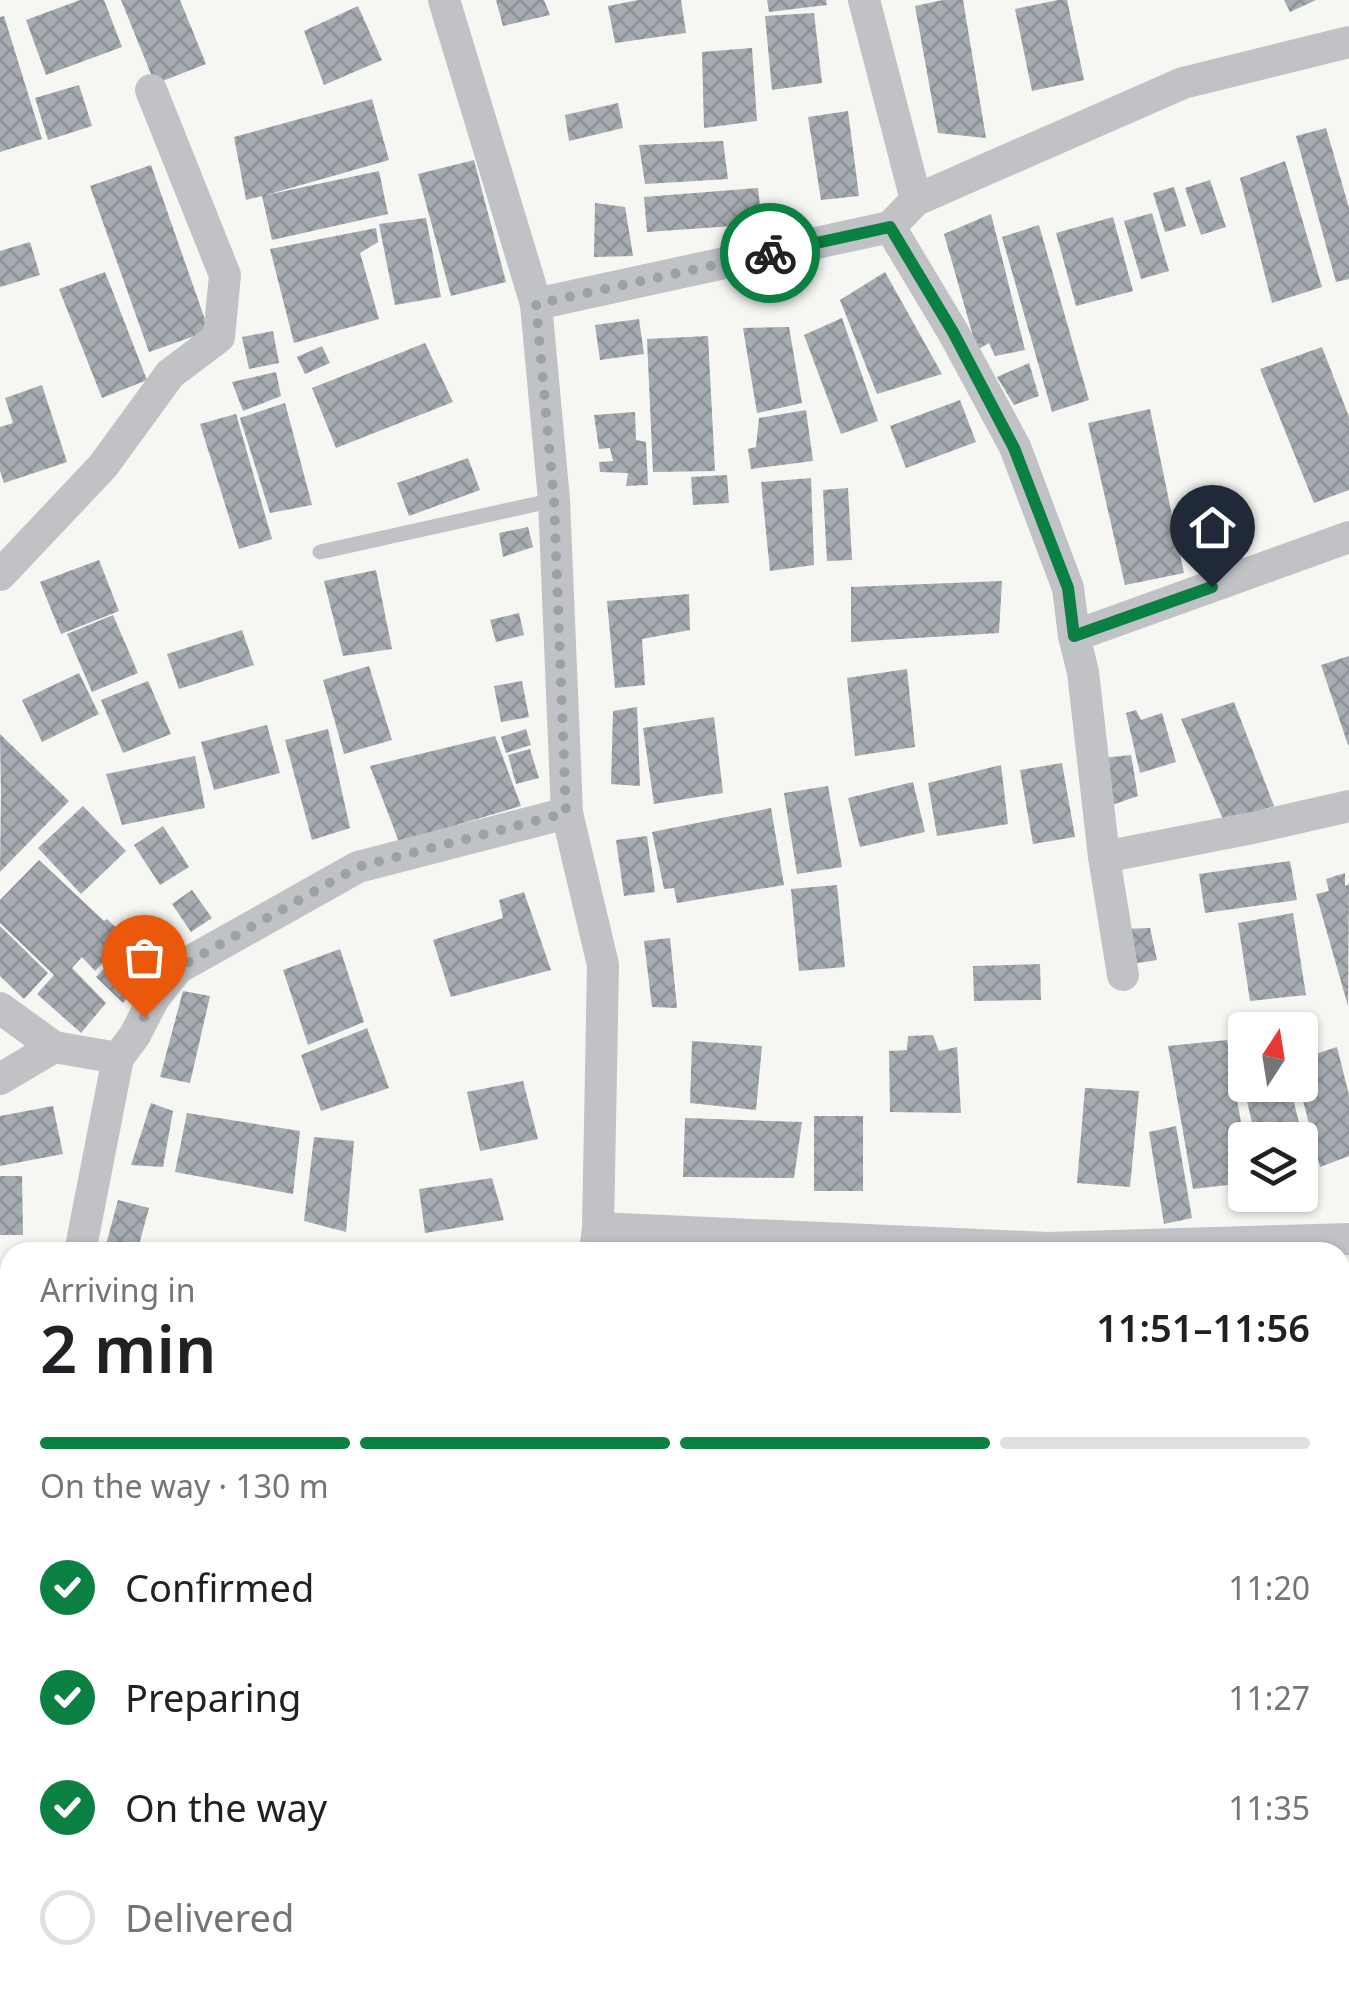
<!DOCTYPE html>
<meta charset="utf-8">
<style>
:root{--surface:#fff;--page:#f2f2f2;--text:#202124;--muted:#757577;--line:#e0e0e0;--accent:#0b8043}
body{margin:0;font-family:"Noto Sans",sans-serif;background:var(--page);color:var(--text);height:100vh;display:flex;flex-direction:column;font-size:38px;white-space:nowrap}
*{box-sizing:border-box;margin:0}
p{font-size:32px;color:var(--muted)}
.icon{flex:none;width:55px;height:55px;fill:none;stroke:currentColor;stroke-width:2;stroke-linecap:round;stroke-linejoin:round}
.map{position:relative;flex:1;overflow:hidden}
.side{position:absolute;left:0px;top:1242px;width:1350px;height:752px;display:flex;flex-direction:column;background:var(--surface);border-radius:30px 30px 0 0;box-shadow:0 2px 8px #0004}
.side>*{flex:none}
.needle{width:65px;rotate:12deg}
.fabs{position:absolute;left:1228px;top:1012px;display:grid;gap:20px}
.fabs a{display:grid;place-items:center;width:90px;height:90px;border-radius:10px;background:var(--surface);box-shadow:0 2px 8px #0004;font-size:50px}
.pin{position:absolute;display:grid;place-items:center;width:85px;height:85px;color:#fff;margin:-102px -42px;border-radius:50% 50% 50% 0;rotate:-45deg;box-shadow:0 0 10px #0007}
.pin .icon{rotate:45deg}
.courier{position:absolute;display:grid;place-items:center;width:100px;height:100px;margin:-50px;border:8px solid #0b8043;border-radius:50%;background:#fff;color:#222;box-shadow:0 2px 12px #0007}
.headline em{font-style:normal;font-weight:600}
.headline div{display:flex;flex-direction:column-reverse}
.headline{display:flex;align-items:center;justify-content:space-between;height:170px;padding:0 40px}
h1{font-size:65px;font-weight:600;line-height:75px}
.bar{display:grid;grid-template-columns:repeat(4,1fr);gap:15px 10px;align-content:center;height:120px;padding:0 40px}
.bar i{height:12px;border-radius:8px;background:var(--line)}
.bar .current{background:var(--accent)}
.bar p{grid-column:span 4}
ol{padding:0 40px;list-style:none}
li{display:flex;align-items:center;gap:30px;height:110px}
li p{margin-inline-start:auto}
li .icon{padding:10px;border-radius:50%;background:var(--accent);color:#fff;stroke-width:4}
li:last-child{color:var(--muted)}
li i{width:55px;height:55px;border:5px solid var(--line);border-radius:50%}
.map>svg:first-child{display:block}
.building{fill:url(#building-cross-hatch)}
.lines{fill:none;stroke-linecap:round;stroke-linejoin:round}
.service{stroke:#c0c2c6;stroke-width:15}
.minor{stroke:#c0c2c6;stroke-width:32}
.done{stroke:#9aa2a8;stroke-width:10;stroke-dasharray:0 18}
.route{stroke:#0b8043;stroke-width:12}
</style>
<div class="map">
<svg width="1349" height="1993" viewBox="0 0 1349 1993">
<defs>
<pattern id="building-cross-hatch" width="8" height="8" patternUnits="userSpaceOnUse" patternTransform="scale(2.5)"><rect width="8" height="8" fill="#a7acb2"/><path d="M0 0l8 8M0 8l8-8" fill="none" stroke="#8c9196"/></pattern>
</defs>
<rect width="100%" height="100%" fill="#f6f6f3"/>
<g class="building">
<polygon points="80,0 104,0 122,47 46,75 26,20"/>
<polygon points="121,0 180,0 206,64 155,84"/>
<polygon points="496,0 544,0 550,15 503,26"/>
<polygon points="638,0 681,0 686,33 615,43 608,6"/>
<polygon points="767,0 826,0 827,5 769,12"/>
<polygon points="943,0 963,0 986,138 938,133 915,6"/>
<polygon points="1058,0 1067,0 1084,80 1032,91 1015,9"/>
<polygon points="1284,0 1316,0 1290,12"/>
<polygon points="358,6 382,60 324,85 304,31"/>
<polygon points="814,13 822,83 772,90 765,16"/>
<polygon points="4,16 42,139 0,152 0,17"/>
<polygon points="752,48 757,121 704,128 702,52"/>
<polygon points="79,85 92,126 48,140 35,98"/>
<polygon points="372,99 389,160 266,195 379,171 388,214 272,240 262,196 246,200 234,137"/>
<polygon points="618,103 623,128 569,141 565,115"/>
<polygon points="848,111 859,196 821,200 808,117"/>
<polygon points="1326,128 1349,208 1349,279 1336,282 1296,136"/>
<polygon points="723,141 728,179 645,184 639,145"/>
<polygon points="474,160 506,282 451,296 418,174"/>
<polygon points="1285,161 1322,287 1272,303 1240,178"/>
<polygon points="151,165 209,331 149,352 90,186"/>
<polygon points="1210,180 1226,227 1201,235 1185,188"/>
<polygon points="1174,187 1186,226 1165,232 1153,193"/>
<polygon points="758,188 762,224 647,232 644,197"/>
<polygon points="595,203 625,207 633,256 594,257"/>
<polygon points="1152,213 1169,271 1141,279 1124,221"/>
<polygon points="991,214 1025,350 995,356 989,343 977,350 944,234"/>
<polygon points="1113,217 1133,291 1076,306 1056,233"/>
<polygon points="426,218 441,297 395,305 379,224"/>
<polygon points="1039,225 1089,400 1052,412 1002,237"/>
<polygon points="376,228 378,242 360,253 379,319 294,343 270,249"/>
<polygon points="30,242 40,275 0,287 0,251"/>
<polygon points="105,272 147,380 102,398 59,289"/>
<polygon points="885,272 942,374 877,394 840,300"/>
<polygon points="842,318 878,421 841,434 804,335"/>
<polygon points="639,319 644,354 600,360 595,325"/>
<polygon points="789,327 802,403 757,413 743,328"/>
<polygon points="273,331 279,363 249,369 242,337"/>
<polygon points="708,336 715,471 653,472 647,339"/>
<polygon points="425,343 453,402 336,448 312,388"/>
<polygon points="322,346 330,363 305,374 297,357"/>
<polygon points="1322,347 1349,417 1349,490 1314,503 1260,369"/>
<polygon points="1029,363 1039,396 1014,405 997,377"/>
<polygon points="276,372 281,396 243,411 232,382"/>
<polygon points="42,385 67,462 4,483 0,471 0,427 13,423 5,398"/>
<polygon points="960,400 976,442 906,468 890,426"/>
<polygon points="285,403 312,505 270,513 240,418"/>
<polygon points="1150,409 1184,573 1125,585 1088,423"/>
<polygon points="806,410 813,461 751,469 748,449 756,447 759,418"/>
<polygon points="635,412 636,440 646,442 648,485 626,486 628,473 600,472 599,462 613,461 610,448 599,449 594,415"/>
<polygon points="236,414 272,539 239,549 200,424"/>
<polygon points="468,458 480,490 409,516 397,483"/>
<polygon points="727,475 729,503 693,505 691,477"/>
<polygon points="811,478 814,565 770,571 761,482"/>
<polygon points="848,488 852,560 827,561 823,490"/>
<polygon points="528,527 533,547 503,557 499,533"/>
<polygon points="99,560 119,611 61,634 40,582"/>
<polygon points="376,570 392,649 343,656 324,581"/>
<polygon points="1002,581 999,633 851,642 851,587"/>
<polygon points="689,594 690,630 642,639 645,685 615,688 607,601"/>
<polygon points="519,613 524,635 496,642 490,620"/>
<polygon points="113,615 138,673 92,692 67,634"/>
<polygon points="242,630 254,665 179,689 167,654"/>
<polygon points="1349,656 1349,745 1348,745 1321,665"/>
<polygon points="369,666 392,740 344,754 323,680"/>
<polygon points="907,669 915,747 855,756 847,678"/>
<polygon points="79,673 99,714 42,742 22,700"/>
<polygon points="148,681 171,734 123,753 101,700"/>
<polygon points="522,681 529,717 501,722 494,686"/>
<polygon points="1234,702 1274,806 1224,822 1181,719"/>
<polygon points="637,707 640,786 611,784 613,711"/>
<polygon points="1136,710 1141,720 1162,713 1176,762 1140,773 1126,713"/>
<polygon points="714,717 723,793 654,804 643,728"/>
<polygon points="267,725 280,773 214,790 201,742"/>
<polygon points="328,729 350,828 312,840 285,740"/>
<polygon points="526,729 531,745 506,753 501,737"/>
<polygon points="0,734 69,801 0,872 1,793"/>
<polygon points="495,736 521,806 399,842 370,766"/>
<polygon points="530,749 539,778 516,784 508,755"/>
<polygon points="1131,755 1138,796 1112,805 1102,758"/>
<polygon points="195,756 205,808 122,825 106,774"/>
<polygon points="1062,763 1075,837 1033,844 1020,770"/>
<polygon points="1001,765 1008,824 937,836 928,783"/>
<polygon points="913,782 925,832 860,847 848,798"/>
<polygon points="828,786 842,867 797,874 784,793"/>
<polygon points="83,806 126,851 81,894 38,848"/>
<polygon points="771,808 784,885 677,903 674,888 664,889 652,832"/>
<polygon points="163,826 189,867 160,885 134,845"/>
<polygon points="647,836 655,892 624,896 616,840"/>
<polygon points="39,860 104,921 107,919 127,938 95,971 82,957 72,968 106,1003 81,1033 37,994 54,975 0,923 0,900"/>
<polygon points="1290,861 1297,900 1205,913 1199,874"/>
<polygon points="1345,873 1345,886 1349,884 1348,1006 1316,894 1329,891 1326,879"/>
<polygon points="837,885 845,967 799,971 791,889"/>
<polygon points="192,890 212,918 191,932 172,904"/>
<polygon points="524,892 551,970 451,997 433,940 503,918 499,900"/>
<polygon points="1293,913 1306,995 1250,1001 1238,923"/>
<polygon points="146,925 173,951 123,1003 96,977"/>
<polygon points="0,926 48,973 24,999 0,976"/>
<polygon points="1150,928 1157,960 1131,964 1125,929"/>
<polygon points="670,938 677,1008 652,1007 644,941"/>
<polygon points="340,949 364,1022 308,1045 283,970"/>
<polygon points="1040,964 1041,1000 974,1001 973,966"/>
<polygon points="183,991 210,996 190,1083 160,1077"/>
<polygon points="1276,1020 1277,1030 1245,1030 1245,1078 1236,1080 1229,1026"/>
<polygon points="367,1028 389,1088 321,1111 301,1055"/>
<polygon points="933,1035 939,1051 957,1047 961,1113 890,1112 889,1051 907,1050 908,1036"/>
<polygon points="1227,1040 1245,1146 1245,1183 1193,1189 1168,1046"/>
<polygon points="692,1041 762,1046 756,1110 690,1103"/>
<polygon points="1337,1047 1349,1095 1349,1156 1320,1167 1299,1085 1300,1059"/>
<polygon points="523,1081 538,1139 480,1151 467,1092"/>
<polygon points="1290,1086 1316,1192 1300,1196 1300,1140 1256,1140 1246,1097"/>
<polygon points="1085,1088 1139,1091 1130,1187 1077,1183"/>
<polygon points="151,1103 173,1111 163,1167 131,1165"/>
<polygon points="53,1106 63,1154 0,1166 0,1116"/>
<polygon points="187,1113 300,1131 293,1194 175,1172"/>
<rect x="814" y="1116" width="49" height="75"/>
<polygon points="685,1118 802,1122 794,1178 683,1177"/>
<polygon points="1176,1126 1192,1218 1164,1224 1149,1132"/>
<polygon points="314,1137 354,1141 346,1232 304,1221"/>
<polygon points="0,1176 22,1176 23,1235 0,1235"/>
<polygon points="492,1178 504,1220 425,1233 419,1189"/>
<polygon points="118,1200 149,1208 137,1252 104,1252"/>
<polygon points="298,1242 342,1251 342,1252 296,1252"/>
<polygon points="516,1242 542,1244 542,1252 515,1252"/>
<polygon points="1340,1289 1349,1289 1349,1415 1340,1413"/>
<polygon points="0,1325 10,1328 5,1354 0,1353"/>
<polygon points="0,1505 10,1506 10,1567 0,1566"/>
<polygon points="1349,1568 1349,1629 1347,1629 1340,1595 1340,1569"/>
<polygon points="0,1636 10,1638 10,1704 0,1702"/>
<polygon points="1349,1743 1349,1792 1340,1776 1340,1748"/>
<polygon points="1340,1787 1349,1800 1349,1856 1340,1862"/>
<polygon points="0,1805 10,1806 10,1850 0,1849"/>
<polygon points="0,1857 10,1858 10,1920 0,1918"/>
<polygon points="1349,1938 1349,1983 1340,1983 1340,1939"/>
<polygon points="679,1985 722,1985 723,1993 681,1993"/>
<rect x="879" y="1985" width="46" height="8"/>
<polygon points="1237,1985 1258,1985 1259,1988 1264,1988 1265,1993 1230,1993 1229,1990 1238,1989"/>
</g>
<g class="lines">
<polyline class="service" points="320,552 554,500"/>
<g class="minor">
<polyline points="444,0 536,304 554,500 567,813 603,965 598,1228 595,1252"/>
<polyline points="864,0 916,200"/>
<polyline points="890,227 953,332 1015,447 1068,588 1074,636 1083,672 1104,857 1123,975"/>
<polyline points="536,304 890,227 916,200 1183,83 1349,42"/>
<polyline points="0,575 103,466 170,374 219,337 225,275 151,90"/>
<polyline points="1074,636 1349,537"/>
<polyline points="1104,857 1257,827 1349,806"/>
<polyline points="0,1008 54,1047 118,1058"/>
<polyline points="0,1079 54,1047"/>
<polyline points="598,1228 1047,1248 1349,1239"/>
<polyline points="80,1252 118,1058 135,1035 154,998 178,968 358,867 567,813"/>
<polyline points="0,1389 10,1374"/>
<polyline points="1340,1690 1349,1689"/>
<polyline points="572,1993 572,1985"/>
</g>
</g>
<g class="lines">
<polyline class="done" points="144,1017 154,998 178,968 358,867 566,813 554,500 536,304 770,253"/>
<polyline class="route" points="770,253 890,227 953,332 1014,448 1068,588 1074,636 1212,587"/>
</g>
</svg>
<div class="fabs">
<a><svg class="needle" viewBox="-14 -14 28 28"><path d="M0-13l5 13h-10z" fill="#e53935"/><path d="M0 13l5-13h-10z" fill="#757577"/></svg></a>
<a><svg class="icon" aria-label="layers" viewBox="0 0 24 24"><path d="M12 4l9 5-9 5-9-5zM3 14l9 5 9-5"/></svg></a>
</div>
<div class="pin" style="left:144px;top:1017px;background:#ea580c"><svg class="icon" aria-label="bag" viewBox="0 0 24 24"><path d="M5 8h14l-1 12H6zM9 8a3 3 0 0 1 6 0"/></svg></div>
<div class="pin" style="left:1212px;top:587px;background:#1f2937"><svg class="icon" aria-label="home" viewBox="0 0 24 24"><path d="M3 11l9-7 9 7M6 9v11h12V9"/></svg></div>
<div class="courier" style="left:770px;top:253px"><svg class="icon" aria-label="bike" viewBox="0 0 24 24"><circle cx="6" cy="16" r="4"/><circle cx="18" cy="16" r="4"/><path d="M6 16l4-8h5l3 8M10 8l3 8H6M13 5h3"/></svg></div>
<section class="side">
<div class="headline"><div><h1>2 min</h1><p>Arriving in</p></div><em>11:51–11:56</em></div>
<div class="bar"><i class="current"></i><i class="current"></i><i class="current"></i><i></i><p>On the way · 130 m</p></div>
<ol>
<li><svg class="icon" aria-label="check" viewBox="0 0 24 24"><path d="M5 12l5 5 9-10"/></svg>Confirmed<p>11:20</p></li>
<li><svg class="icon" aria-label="check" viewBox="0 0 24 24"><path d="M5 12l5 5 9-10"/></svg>Preparing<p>11:27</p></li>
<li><svg class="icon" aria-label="check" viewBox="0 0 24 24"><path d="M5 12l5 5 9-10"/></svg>On the way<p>11:35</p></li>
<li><i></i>Delivered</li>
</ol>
</section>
</div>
